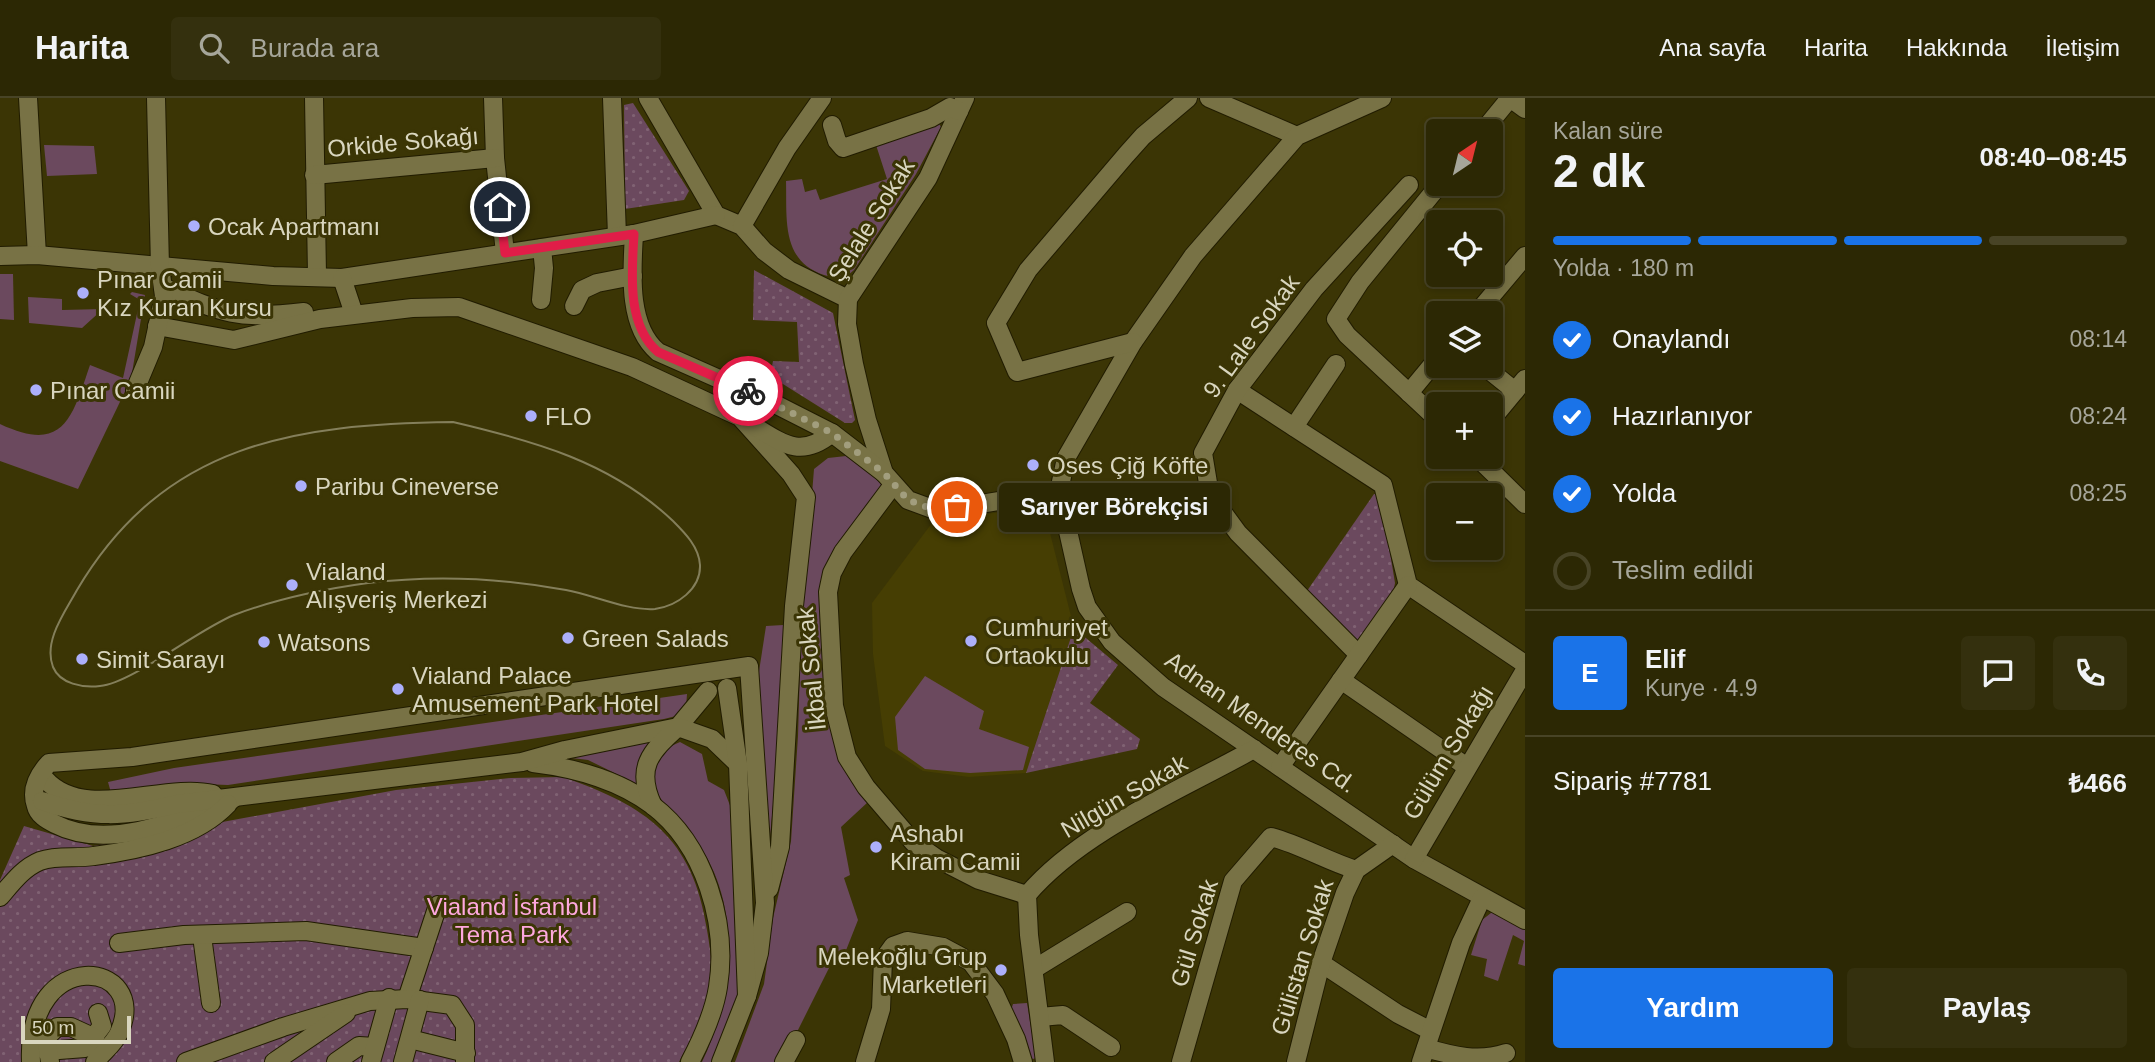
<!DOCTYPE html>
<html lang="tr">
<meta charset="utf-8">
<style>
:root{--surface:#2c2804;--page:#34300e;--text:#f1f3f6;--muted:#a6a69a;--line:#484426;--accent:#1a73e8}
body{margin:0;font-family:Arial,sans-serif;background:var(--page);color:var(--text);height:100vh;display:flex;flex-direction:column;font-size:26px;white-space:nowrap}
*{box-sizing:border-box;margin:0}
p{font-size:23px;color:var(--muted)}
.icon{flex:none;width:38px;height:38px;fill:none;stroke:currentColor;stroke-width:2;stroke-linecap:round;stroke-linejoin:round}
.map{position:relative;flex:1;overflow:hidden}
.side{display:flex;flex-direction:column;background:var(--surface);width:630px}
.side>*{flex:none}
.needle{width:46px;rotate:35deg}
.buttons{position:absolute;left:1426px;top:21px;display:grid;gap:14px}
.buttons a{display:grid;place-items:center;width:77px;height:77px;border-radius:7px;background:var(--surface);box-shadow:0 4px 10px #0003,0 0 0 2px var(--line);font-size:35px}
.scale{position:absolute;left:21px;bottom:18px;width:110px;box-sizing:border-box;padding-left:7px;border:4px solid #d9d6bf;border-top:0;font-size:19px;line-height:24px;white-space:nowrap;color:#d9d6bf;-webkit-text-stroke:5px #3b3505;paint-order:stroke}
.pin{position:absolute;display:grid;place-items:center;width:60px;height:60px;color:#fff;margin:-30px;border:4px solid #fff;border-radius:50%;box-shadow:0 2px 7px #0007}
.courier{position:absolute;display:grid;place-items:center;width:70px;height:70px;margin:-35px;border:5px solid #e11d48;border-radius:50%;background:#fff;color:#222;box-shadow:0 2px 9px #0007}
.bubble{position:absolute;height:49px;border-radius:7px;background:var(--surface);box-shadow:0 4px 10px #0003,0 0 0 2px var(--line);font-size:23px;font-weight:700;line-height:49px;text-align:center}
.head em{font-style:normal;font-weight:700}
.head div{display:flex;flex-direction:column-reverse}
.head{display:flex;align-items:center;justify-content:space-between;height:119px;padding:0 28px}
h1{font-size:46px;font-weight:700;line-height:52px}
.bar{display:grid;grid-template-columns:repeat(4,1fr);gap:10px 7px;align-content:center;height:84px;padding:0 28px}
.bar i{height:9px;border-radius:5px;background:var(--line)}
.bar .selected{background:var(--accent)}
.bar p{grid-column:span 4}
.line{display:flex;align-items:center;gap:18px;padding:0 28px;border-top:2px solid var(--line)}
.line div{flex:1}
.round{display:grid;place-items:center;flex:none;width:74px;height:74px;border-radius:7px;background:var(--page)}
ol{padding:0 28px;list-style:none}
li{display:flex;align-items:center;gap:21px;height:77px}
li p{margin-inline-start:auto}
li .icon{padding:7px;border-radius:50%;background:var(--accent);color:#fff;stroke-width:4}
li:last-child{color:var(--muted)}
li i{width:38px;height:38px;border:4px solid var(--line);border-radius:50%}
.cta{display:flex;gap:14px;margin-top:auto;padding:14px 28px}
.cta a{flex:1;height:80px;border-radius:7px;background:var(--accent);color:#fff;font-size:28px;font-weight:700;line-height:80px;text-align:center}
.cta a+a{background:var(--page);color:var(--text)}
header{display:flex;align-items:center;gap:42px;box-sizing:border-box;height:98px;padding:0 35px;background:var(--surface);border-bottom:2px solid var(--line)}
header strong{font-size:33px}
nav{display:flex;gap:38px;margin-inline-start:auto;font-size:24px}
.search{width:490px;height:63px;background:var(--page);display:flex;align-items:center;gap:18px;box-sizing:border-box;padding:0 24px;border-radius:7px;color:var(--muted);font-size:26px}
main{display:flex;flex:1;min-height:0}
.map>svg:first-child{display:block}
.built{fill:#463e03}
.grass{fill:#6b495e}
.park{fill:url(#park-dots)}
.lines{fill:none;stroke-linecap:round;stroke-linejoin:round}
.minor-casing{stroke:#211c00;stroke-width:20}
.minor{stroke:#787245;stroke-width:18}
.tram{stroke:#847f5b;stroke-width:2}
.done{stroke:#a29e7e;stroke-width:7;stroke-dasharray:0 12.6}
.route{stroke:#e11d48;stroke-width:9}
.poi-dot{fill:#acaffb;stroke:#3b3505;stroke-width:2.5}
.labels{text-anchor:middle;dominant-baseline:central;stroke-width:6;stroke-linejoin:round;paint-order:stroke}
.street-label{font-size:24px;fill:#d9d6bf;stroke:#3b3505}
.poi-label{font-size:24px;fill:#d9d6bf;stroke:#3b3505;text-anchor:start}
.park-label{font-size:24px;fill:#fea8de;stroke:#3b3505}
</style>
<header>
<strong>Harita</strong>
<div class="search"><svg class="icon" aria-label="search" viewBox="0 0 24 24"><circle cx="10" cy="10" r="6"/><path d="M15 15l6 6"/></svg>Burada ara</div>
<nav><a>Ana sayfa</a><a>Harita</a><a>Hakkında</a><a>İletişim</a></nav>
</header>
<main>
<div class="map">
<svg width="1525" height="964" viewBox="0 0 1525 964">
<defs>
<pattern id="park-dots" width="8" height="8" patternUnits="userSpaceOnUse" patternTransform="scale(1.75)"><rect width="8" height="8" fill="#6b495e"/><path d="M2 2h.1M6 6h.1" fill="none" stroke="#806273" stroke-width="1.8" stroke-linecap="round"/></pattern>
</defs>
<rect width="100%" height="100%" fill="#3b3505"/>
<polygon class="built" points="1022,412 1027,433 1049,431 1074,530 1026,675 969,679 923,673 885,648 873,556 872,505 935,421"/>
<g class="grass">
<path d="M938 24 941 29 916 76 854 172C845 181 836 181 824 177 781 163 787 121 786 83L802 81 805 94 816 91 820 102 887 81 876 47Z"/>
<polygon points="44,47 94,48 97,76 47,78"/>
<polygon points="0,176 13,176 14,222 0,221"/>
<path d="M132 194 145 197 131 281 78 391 0 363V326C64 356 72 320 90 267L123 280 140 202 130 196Z"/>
<polygon points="28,199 62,201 62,212 103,211 82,230 29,225"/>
<polygon points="846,358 884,383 883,395 830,459 823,497 823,544 868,704 841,729 850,777 844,780 858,822 843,860 834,860 782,964 735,964 764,886 773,820 791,743 798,638 801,534 814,371 828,360"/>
<polygon points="783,527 783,600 769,750 758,580 766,528"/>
<polygon points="925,578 984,613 979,631 1029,649 1023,672 970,675 925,671 898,652 895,619"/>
<polygon points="687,596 686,610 676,618 664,621 228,687 174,685 111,695 108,684 174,670"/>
<polygon points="650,643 653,645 636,672 637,686 588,662 572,660 573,656 606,653"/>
<path d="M680 644 702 656 708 683 724 692 731 710 738 881 737 905 715 964H702C735 896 742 807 697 744 682 723 660 708 653 684 647 664 664 650 680 644Z"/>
<polygon points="1491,815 1501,815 1525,831 1525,868 1518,866 1524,843 1513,837 1498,883 1484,878 1487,861 1471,857 1482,822"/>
<polygon points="1027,905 1036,960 1033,961 1029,959 1011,912 1013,906"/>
</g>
<g class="park">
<polygon points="633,5 689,93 684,102 625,111 624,7"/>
<polygon points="754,172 833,215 855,322 852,325 845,325 767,276 771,273 773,263 799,264 797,224 753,222"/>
<polygon points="1374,396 1381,399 1395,485 1392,500 1359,546 1307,493"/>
<polygon points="1074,530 1118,567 1090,605 1140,641 1137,651 1026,675"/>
<path d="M563 679C646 708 693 739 707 832 711 855 715 883 707 906 701 926 688 946 679 964H0V782L24 728 93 748 396 692 511 680Z"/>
</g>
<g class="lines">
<g class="minor-casing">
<g id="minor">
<polyline points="28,0 37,157"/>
<polyline points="314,0 317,177"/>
<polyline points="493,0 495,60 505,155"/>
<polyline points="612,0 617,138"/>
<polyline points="648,0 716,117 742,128 764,153 789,172 848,201"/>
<polyline points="965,0 928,80 848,201 847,226 854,266 867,322 884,375 908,402 938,413 1059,393"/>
<polyline points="1209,0 1297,38"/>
<polyline points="1382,0 1297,38 1193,158 1133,244 1066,360 1059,393 1081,491 1087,509 1112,544 1163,589 1414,761 1525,822"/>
<polyline points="832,27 837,43 843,50 931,20 950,9 959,13"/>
<polyline points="1483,33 1510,0 1525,11"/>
<polyline points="314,77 495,60"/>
<polyline points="742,128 787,50 822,0"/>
<path d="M634 136C632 173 627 228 658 254L771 304 832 335 884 375"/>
<polyline points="0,158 37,157 273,178 342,180 634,136 716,117"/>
<polyline points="342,180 354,216"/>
<path d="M163 189C223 216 238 222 304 214"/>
<polyline points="541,202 544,170 542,150"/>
<polyline points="574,208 582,192 597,185 633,178"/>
<polyline points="1477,215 1525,158"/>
<polyline points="157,228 234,242 320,221 412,210 459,209 632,269 740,319 791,376 806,399 794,508 780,749 769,791"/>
<polyline points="1133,244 1017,274 996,225 1028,172 1126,57 1143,38 1188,0"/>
<polyline points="1484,268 1515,293"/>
<polyline points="135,292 153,249 164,198 160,169 156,0"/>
<polyline points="1237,292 1383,387 1408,487 1525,566"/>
<polyline points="1409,295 1438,260"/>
<polyline points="1438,322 1347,237 1336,221 1360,184 1440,86"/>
<polyline points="1491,322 1525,281"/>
<polyline points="1294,329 1336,266"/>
<path d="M757 330C786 348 803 359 832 335"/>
<polyline points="1477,359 1525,406"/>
<polyline points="893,387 843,454 832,475 828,494 834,608 847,659 866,689 913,744 936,760 979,782 1027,797"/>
<polyline points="1359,557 1238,435 1210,397 1203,355 1237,292 1314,191 1409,87"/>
<polyline points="1341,582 1467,669"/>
<path d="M533 665C575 670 617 681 652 707 705 747 728 826 718 889 714 915 702 941 690 964"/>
<polyline points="1280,669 1408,487"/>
<path d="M45 681C84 725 162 684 213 696"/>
<path d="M233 701C182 721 109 754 55 726 47 722 38 717 36 708 30 691 38 677 49 665L132 659 749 568 765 805 759 855 747 898"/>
<path d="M42 703C93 721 125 719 177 706L522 664 565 652 678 629 708 593"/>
<path d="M653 708C635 670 650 654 678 629L712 641 738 666"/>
<polyline points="1414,761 1525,572"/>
<path d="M0 799C12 785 23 770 40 763 58 757 76 761 94 758 140 752 196 740 228 706"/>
<polyline points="202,838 211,905"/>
<polyline points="119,845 184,837 306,833 424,850"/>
<polyline points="1321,865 1398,916 1431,933"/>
<polyline points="1034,871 1127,814"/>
<polyline points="407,901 438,807"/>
<polyline points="1040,919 1063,917 1111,949"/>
<polyline points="410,941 466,955"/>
<path d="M1426 950C1453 958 1479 964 1506 955"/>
<polyline points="46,953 85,950 102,928 98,915"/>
<path d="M31 964C26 846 152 862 119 935 114 946 103 954 95 964"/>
<polyline points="50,964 46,940 57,929 71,929 95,940"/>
<polyline points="186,964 283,929 370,903 407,901 452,907 465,927 465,964"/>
<polyline points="274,964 346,915"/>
<polyline points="336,964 359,948 375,949"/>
<polyline points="371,964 389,900"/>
<polyline points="403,964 420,902"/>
<polyline points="721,964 747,898 738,666 727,590"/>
<polyline points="784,964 796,942"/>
<polyline points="865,964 881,911 883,862 893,848 907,843 943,849 971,864 995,896 1016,941 1023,964"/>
<path d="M1045 964 1029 837 1027 797C1081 733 1181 692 1254 651"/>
<path d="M1181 964 1233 783 1271 739C1301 747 1327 763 1356 772"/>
<polyline points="1296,964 1321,865 1345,795 1356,772 1393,746"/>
<polyline points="1421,964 1461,845 1482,800"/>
</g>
</g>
<use href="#minor" class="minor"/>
<path class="tram" d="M453 324C534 343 611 364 673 423 685 435 699 449 700 467 701 491 677 508 655 511 627 513 594 497 566 492 501 480 433 477 368 485 324 491 276 501 234 517 197 532 132 585 100 588 83 590 60 586 53 569 43 543 65 514 77 492 164 345 295 326 453 324Z"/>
</g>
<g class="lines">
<polyline class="done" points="748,293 832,335 884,375 908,402 938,413 957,409"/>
<path class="route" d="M500 109 505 155 634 136C632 173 626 227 658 254L748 293"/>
</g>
<g class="poi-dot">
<circle cx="194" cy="128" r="7"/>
<circle cx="83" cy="195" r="7"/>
<circle cx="36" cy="292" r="7"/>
<circle cx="531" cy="318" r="7"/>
<circle cx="1033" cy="367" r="7"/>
<circle cx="301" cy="388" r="7"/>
<circle cx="292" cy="487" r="7"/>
<circle cx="568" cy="540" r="7"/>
<circle cx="971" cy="543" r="7"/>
<circle cx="264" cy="544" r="7"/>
<circle cx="82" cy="561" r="7"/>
<circle cx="398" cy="591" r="7"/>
<circle cx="876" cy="749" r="7"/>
<circle cx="1001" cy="872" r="7"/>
</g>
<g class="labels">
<g class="street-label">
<text transform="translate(403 44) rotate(-5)">Orkide Sokağı</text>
<text transform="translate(871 122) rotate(-58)">Şelale Sokak</text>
<text transform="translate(1251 238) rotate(-54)">9. Lale Sokak</text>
<text transform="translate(811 571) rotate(-96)">İkbal Sokak</text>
<text transform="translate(1261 624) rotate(35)">Adnan Menderes Cd.</text>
<text transform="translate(1448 654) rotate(-59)">Gülüm Sokağı</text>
<text transform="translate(1124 698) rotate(-30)">Nilgün Sokak</text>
<text transform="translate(1194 835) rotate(-73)">Gül Sokak</text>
<text transform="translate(1302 859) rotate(-73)">Gülistan Sokak</text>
</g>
<g class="poi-label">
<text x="208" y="128">Ocak Apartmanı</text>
<text x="97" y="181">Pınar Camii<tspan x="97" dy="28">Kız Kuran Kursu</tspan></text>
<text x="50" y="292">Pınar Camii</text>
<text x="545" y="318">FLO</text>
<text x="1047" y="367">Oses Çiğ Köfte</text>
<text x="315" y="388">Paribu Cineverse</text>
<text x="306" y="473">Vialand<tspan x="306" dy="28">Alışveriş Merkezi</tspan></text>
<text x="985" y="529">Cumhuriyet<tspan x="985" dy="28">Ortaokulu</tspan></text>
<text x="582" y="540">Green Salads</text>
<text x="278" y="544">Watsons</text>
<text x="96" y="561">Simit Sarayı</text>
<text x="412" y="577">Vialand Palace<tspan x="412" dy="28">Amusement Park Hotel</tspan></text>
<text x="890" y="735">Ashabı<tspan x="890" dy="28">Kiram Camii</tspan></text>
<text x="987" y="858" text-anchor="end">Melekoğlu Grup<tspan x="987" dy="28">Marketleri</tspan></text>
</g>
<g class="park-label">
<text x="512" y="808">Vialand İsfanbul<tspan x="512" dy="28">Tema Park</tspan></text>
</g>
</g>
</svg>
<div class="buttons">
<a><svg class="needle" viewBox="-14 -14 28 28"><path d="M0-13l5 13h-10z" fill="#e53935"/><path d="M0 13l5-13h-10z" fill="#a6a69a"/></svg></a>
<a><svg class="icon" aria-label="locate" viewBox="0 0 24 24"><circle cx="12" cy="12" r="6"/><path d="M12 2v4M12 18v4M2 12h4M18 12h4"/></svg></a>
<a><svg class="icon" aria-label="layers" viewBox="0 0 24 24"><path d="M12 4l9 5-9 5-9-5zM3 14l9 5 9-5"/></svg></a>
<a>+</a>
<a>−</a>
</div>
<div class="scale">50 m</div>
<div class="pin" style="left:957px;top:409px;background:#ea580c"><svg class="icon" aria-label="bag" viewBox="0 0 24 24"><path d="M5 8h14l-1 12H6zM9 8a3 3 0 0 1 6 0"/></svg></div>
<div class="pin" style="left:500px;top:109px;background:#1f2937"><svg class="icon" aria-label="home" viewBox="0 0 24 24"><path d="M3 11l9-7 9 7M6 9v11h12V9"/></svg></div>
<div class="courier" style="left:748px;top:293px"><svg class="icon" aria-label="bike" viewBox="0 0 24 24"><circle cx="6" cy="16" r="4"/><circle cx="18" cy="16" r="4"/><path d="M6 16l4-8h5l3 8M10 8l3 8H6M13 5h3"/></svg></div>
<div class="bubble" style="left:999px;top:385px;width:231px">Sarıyer Börekçisi</div>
</div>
<section class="side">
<div class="head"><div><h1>2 dk</h1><p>Kalan süre</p></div><em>08:40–08:45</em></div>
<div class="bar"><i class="selected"></i><i class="selected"></i><i class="selected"></i><i></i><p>Yolda · 180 m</p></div>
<ol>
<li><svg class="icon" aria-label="check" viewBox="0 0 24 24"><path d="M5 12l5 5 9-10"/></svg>Onaylandı<p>08:14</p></li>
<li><svg class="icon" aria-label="check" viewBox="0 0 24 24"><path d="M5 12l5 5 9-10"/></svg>Hazırlanıyor<p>08:24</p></li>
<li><svg class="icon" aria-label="check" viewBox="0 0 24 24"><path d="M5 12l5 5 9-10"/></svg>Yolda<p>08:25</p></li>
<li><i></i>Teslim edildi</li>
</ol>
<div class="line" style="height:126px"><b class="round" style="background:var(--accent);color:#fff">E</b><div><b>Elif</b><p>Kurye · 4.9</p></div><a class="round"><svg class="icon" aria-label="chat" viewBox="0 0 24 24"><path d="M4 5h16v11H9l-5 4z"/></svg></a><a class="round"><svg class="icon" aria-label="phone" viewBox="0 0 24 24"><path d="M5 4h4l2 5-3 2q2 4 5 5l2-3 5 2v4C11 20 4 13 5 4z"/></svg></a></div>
<div class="line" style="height:91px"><div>Sipariş #7781</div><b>₺466</b></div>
<div class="cta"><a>Yardım</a><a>Paylaş</a></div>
</section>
</main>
